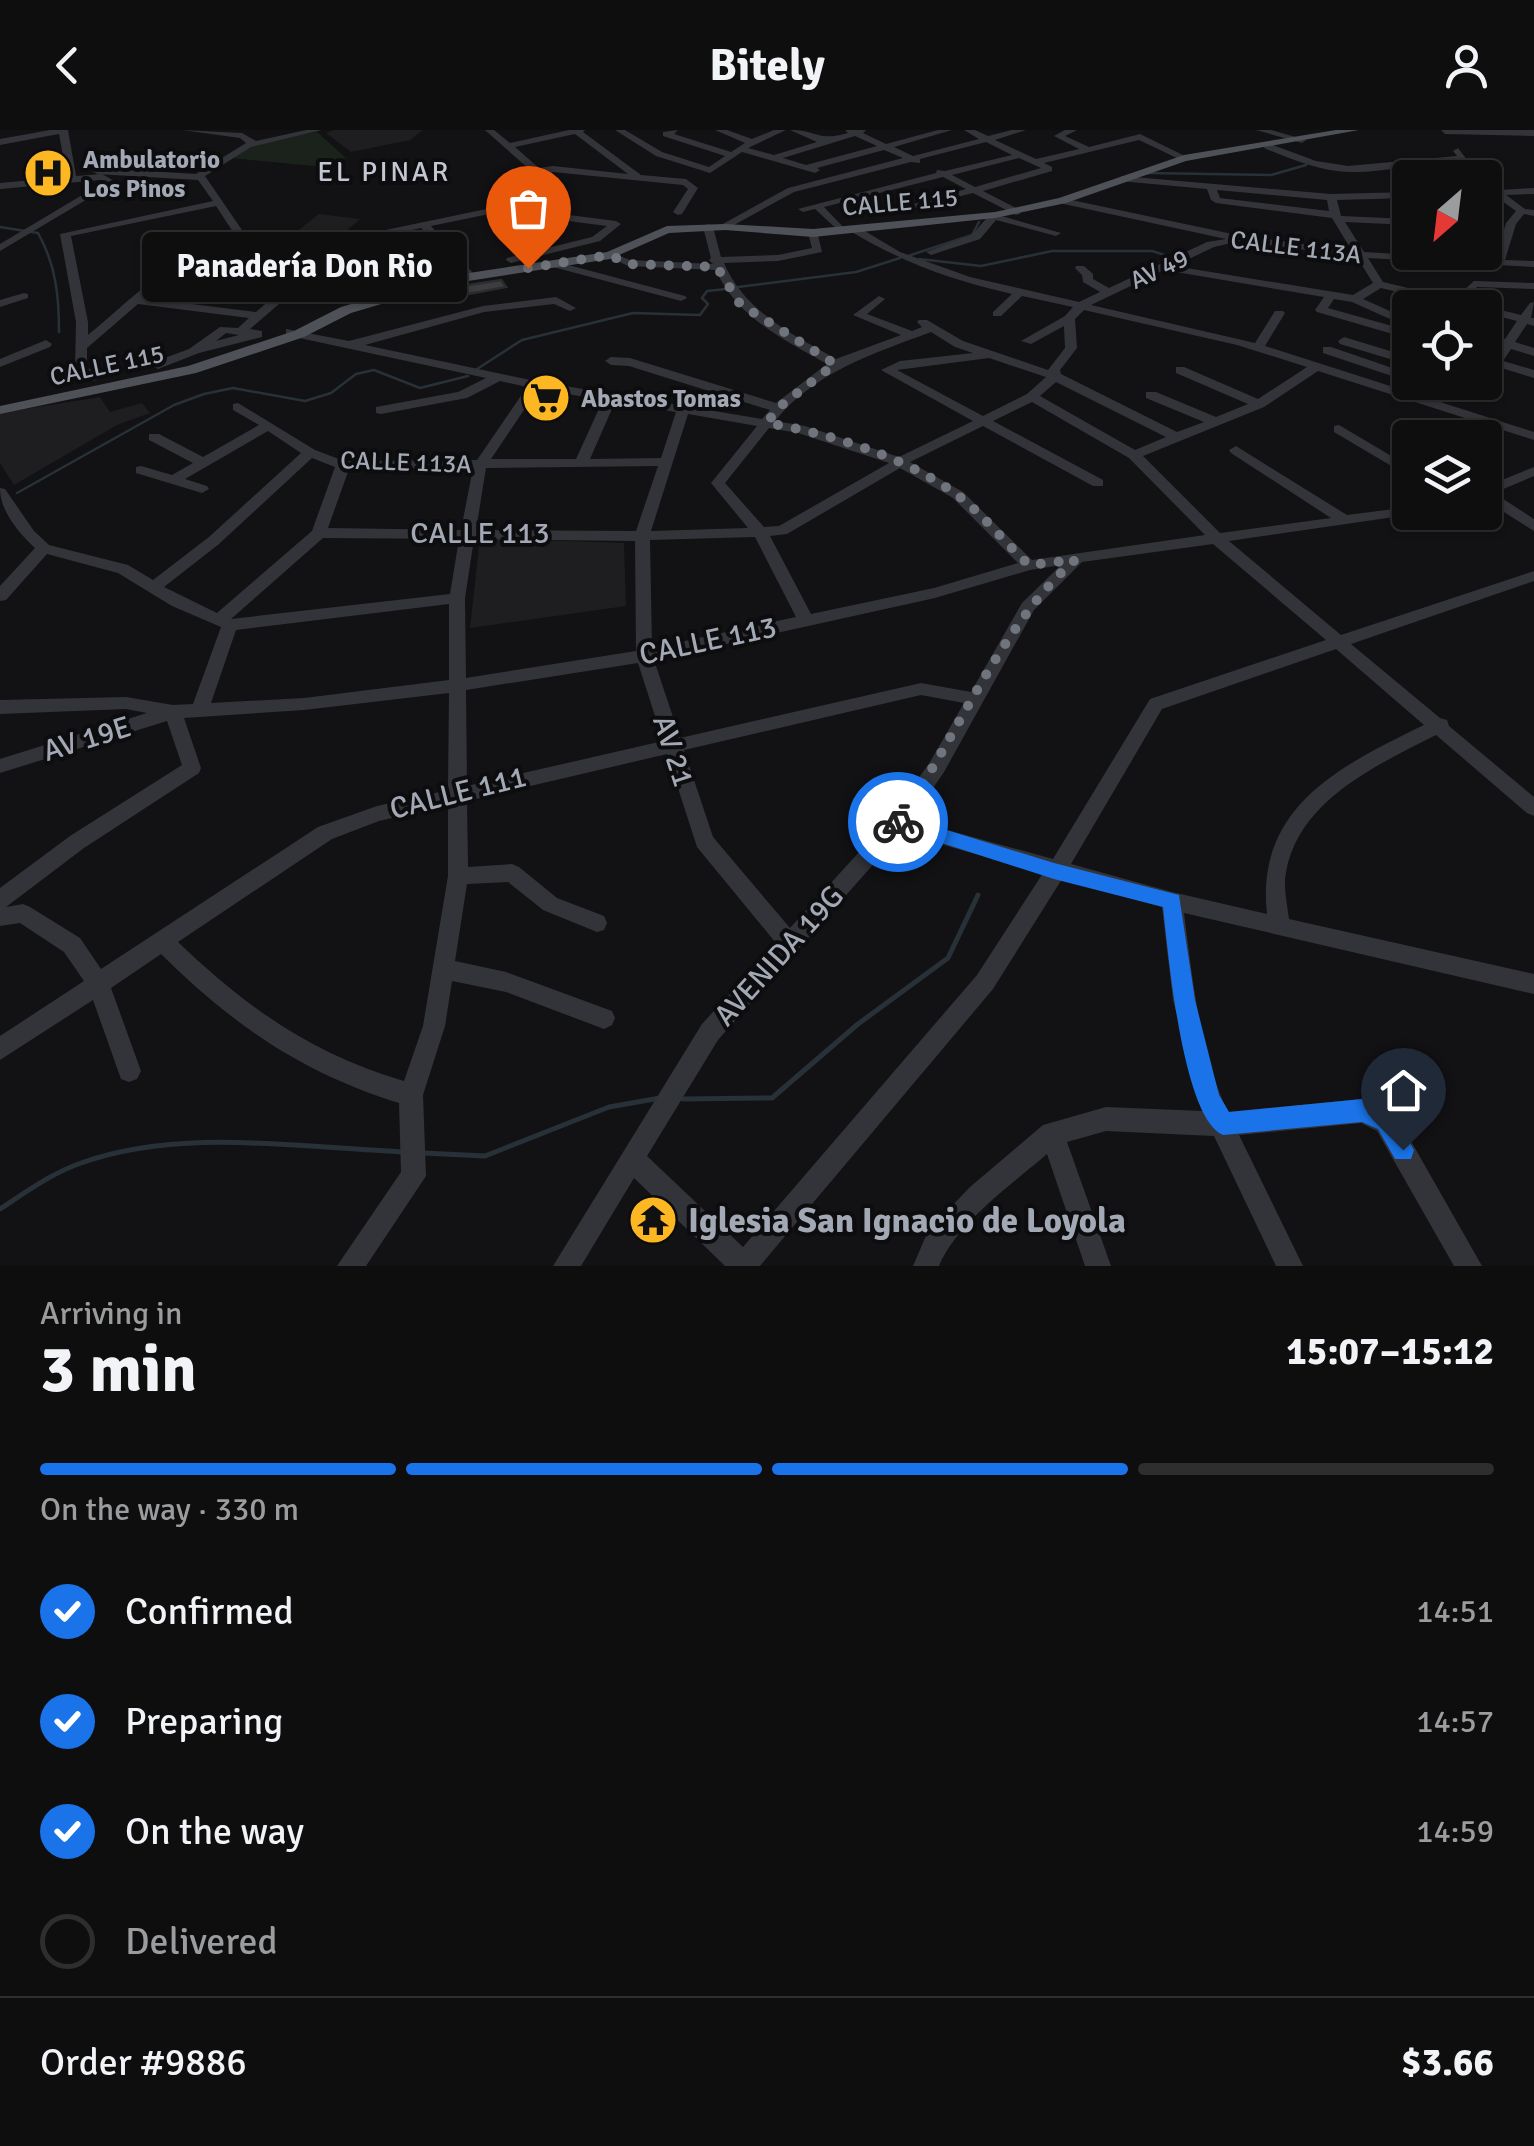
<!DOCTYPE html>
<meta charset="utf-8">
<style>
:root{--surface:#0e0e0f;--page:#171718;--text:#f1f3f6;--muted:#9b9c9e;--line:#2e2e2f;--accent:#1a73e8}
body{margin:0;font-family:Signika,sans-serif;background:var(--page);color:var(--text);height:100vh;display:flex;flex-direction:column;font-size:38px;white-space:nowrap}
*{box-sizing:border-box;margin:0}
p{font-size:32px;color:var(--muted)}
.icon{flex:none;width:55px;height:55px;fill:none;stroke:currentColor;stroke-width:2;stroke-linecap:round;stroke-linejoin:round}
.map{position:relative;height:1136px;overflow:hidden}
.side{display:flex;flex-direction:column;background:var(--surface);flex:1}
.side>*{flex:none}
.needle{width:65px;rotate:208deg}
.fabs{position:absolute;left:1392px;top:30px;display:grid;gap:20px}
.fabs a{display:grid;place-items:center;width:110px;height:110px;border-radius:10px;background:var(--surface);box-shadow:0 2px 8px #0004,0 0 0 2px var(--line);font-size:50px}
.pin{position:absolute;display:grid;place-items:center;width:85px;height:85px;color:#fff;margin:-102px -42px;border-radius:50% 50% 50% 0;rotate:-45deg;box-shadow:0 0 10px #0007}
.pin .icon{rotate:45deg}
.courier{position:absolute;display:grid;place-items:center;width:100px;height:100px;margin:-50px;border:8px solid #1a73e8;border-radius:50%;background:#fff;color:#222;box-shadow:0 2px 12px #0007}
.bubble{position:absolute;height:70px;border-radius:10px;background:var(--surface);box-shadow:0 2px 8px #0004,0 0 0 2px var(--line);font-size:32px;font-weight:800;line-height:70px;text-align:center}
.headline em{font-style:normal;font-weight:800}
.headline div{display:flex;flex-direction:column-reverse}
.headline{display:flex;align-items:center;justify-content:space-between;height:170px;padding:0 40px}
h1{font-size:65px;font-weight:800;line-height:75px}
.bar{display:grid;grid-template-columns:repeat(4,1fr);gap:15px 10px;align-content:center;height:120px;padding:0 40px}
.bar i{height:12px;border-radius:8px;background:var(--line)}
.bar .active{background:var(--accent)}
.bar p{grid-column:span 4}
.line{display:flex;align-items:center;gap:25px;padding:0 40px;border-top:2px solid var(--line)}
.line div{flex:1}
ol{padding:0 40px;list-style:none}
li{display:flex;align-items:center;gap:30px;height:110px}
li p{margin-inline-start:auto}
li .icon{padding:10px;border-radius:50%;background:var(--accent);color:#fff;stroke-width:4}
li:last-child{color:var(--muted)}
li i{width:55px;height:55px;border:5px solid var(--line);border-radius:50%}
header{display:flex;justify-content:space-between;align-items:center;height:130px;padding:0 40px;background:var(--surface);font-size:45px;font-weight:800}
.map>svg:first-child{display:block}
.built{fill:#1e1e21}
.green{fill:#1a221b}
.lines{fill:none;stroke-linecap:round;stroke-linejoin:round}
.stream-far1{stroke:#283138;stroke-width:2.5}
.stream{stroke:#283138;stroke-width:5}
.building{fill:#3c3d41;stroke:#2c2c30;stroke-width:2.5}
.minor{fill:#333439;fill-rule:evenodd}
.major{fill:#4f5158;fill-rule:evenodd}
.route{fill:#1a73e8}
.done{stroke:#70747d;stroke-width:10;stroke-dasharray:0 18}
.labels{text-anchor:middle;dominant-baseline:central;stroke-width:8;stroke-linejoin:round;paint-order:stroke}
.far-poi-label{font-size:25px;font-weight:bold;fill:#a3a8b5;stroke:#0d0d0f;text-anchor:start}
.far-street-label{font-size:25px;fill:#a3a8b5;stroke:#0d0d0f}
.far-neighbourhood-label{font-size:28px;letter-spacing:2.5px;fill:#c4c7d1;stroke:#0d0d0f}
.street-label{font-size:30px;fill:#a3a8b5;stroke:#0d0d0f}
.near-poi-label{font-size:35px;font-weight:bold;fill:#a3a8b5;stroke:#0d0d0f;text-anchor:start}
</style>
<header><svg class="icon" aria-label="back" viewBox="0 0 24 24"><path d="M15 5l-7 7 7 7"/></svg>Bitely<svg class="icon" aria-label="person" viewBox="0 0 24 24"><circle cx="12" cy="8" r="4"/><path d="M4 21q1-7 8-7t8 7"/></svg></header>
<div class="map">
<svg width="1534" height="1136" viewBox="0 0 1534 1136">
<rect width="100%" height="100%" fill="#121214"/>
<g class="built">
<polygon points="334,0 423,0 410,10 351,22 326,3"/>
<polygon points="319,84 360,89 332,113 286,110"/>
<polygon points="100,267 110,282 142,273 150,283 117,295 14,355 0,333 0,283"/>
<polygon points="480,408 624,413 626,476 470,498"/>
</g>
<polygon class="green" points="317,2 346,28 314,36 231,28 257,13"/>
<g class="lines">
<g class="stream-far1">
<polyline points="1147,43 1271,45 1306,35"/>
<path d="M0 97 38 103C56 135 59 166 59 202"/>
<polyline points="908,126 972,105 979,92"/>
<polyline points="919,129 981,136 1052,121 1152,121 1171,127"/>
<polyline points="738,157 856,142 900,128"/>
<polyline points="477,239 522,210 633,183 700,185 708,174 702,168 707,161 726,159"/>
<polyline points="17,363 174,275 204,264 233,258 305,271 331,263 356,244 374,240 420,258 468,246"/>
</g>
<g class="stream">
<polyline points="683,969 772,968 858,894 948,828 978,765"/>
<polyline points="423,1023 485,1026 609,977 660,968"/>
<path d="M0 1079C26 1062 52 1043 81 1033 182 997 300 1018 405 1022"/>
</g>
</g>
<polygon class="building" points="501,150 506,157 452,167 448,158"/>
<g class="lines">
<g class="minor">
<polygon points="50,0 68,0 76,46 102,44 116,52 0,121 0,114 104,52 100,50 0,59 0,53 67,47 59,4 0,15 0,9"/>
<path d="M182 0 242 3 256 11 306 0H322L251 17 205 46 244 103 323 113 496 77 530 47V40L485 0H494L510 13 569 0H585L583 2 641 45 686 49 698 58 682 84 678 85 673 82 688 59 683 55 553 42 540 44 538 50 507 77 616 91 621 94 600 111 511 133 506 130 507 128 592 107 607 96 499 82 431 96 473 143V147L469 148 421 98 412 100 453 150 447 153 443 152 403 102 329 118 331 126 366 135V148H358L357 139 328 132 250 199 262 201V207L199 223 158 239 152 235 154 232 189 219 220 197 238 198 249 188 138 174 87 218V237L103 248 93 251 75 239 76 192 60 104 213 71 198 50 97 44 92 41 97 38 196 44 246 13 240 8ZM575 4 628 44 553 36 539 38 515 17ZM216 76 235 105C176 122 134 167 88 205V192L71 106ZM241 109 319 119 322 124 256 182 144 168 202 125ZM226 203 239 205 216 211Z"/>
<path d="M615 0H625L662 22 709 37 725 26 663 6V2L678 0 674 4 731 22 745 13 715 0H727L752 9 774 0H786L748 18 774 25 817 12 790 0C818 0 816 12 848 3L845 0H866L863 3 886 14 938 0H952L894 17 913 26 979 9 964 0H975L988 6 1012 0H1026L995 10 1036 29 1079 19 1054 6 1065 0H1077L1065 6 1089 17 1140 4 1189 28 1181 30 1139 10 1044 33 1052 37V41L983 61 1020 80V84L1016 85 973 63 914 78V74L966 59 943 47 824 77 846 100 841 103 815 79 803 82 798 79 936 43 937 40 945 41 1012 25 986 12 920 29V33L911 32 794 62 725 100 721 99V95L788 58 903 28 884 20 817 38 820 40 815 43 742 22 710 43 656 26ZM855 6 877 16 806 35 783 28ZM1019 28 1041 38 975 57 952 45Z"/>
<polygon points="1256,0 1271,0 1306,10 1302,13"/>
<polygon points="1441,0 1534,0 1534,6 1445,4"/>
<path d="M1267 13 1316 31 1348 36 1457 26 1453 21 1458 18 1481 48H1472L1461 32C1423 31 1386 43 1349 42 1319 41 1291 29 1264 18Z"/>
<path d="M1122 46 1331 64 1410 62V68L1337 70 1341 86 1410 89V95L1345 92 1364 122 1495 130 1506 93 1516 81 1485 59V52L1498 60 1534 58V64L1506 65 1525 79 1534 80V86L1524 84 1516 94 1505 130 1534 131V137L1368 128 1383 152 1454 169 1474 151 1534 153V159L1477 157 1464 171 1521 185 1530 173 1534 172 1531 188H1534V196L1527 194 1515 212 1534 218V226L1511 219 1503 231 1534 240V248L1485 233V227L1492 228 1501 216 1485 211V203L1505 209 1517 191 1485 183V178H1447L1448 174 1381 158 1363 169 1410 190V198L1352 172 1334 169 1328 178 1410 201V209L1317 182 1315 180 1324 167 1164 140 1091 175 1255 213 1275 181H1283L1285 183 1265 216 1534 302V310L1318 241 1264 277 1143 326 1220 403 1331 388 1231 323 1229 320 1236 316 1347 385 1410 377V382L1415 384 1229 411 1341 505 1534 441V451L1351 514 1440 588 1447 590 1449 596 1534 667V686L1527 683 1436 605C1377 635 1299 670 1286 742 1283 757 1287 773 1289 789L1534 844V864L1184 783C1192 845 1200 925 1228 982L1362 969 1395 983 1482 1136H1454L1377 1001 1361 993 1239 1005 1303 1136H1276L1214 1006 1106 1001 1067 1012 1111 1136H1085L1047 1024C1011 1055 957 1093 939 1136H913L928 1101 970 1057 1043 995 1106 977 1202 981 1173 870 1162 777 1062 749 993 859 760 1136H725L634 1048 581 1136H553L702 894 776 813 697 717 667 624 467 671 468 737 512 734 519 737 557 768 604 786 607 793 604 800 597 802 543 780 508 752 467 754 455 831 506 842 612 881 615 888 612 895 604 899 506 862 452 851 445 896 423 965 426 1046 366 1136H337L401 1042 399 973C302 943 233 895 161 824L111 858 141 941 137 949 129 952 121 949 93 870 0 930V906L84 851 64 822 20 793 0 796V758L70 706 182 635 167 591 0 643V629L147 583 126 579 0 584V570L126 567 173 575 193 574 221 497 172 476 118 443 47 424 6 470 0 471V456L35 418C18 402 0 381 0 358L5 359 34 401 49 415 128 435 153 450 209 407 301 323 268 301 185 349 207 356 209 359 202 363 136 343V337L141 336 172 345 193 333 149 310V304H159L203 327 259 295 233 280V274L238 273 315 320 344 331 477 330 527 257 500 251 467 268 381 284 376 283V277L458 262 486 248 290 206 286 205V199L349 211 483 176 556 167 576 178 570 181 554 174 484 182 365 215 535 251 762 289 770 280 629 236 611 235 605 231 611 227 630 228 776 273 827 234C785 210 736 187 716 140L628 136 605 125 610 122 630 130 713 134 709 130 711 128 703 97 708 94 713 97 721 127 778 125 812 118 808 103 817 101 822 122 778 131 724 133C745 182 792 204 836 229L901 205 853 185 879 166 885 169 867 184 912 201 922 197 917 192 919 190H927L963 211 1048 240 1065 218 1064 196 1031 214 1021 211 1065 186 1073 177 1022 166 1001 186H993V182L1012 164C951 150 904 133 850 101V97H858L900 122 970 147 1079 172 1100 162 1083 152 1082 145 1075 138 1076 136H1084L1093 144V149L1109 158 1207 112 1226 109 1059 73 1057 71 1062 68 1237 105 1352 121 1332 88 1216 73 1211 70 1207 59 1119 51 1117 49ZM1217 60 1327 70 1329 81 1220 68ZM1240 111 1357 127 1373 153 1353 165 1174 136 1214 117ZM1084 180 1237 215 1307 237 1258 269 1184 237H1176V243L1248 274 1216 287 1156 262H1146V268L1204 292 1177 302 1061 244 1060 240 1077 218 1075 189ZM931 202 955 217 973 223 900 231 881 240 973 291 899 327 805 296 775 291C814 242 875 223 931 202ZM989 228 1046 247 1027 264 983 286 897 240ZM1056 252 1166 307 1135 320 1040 266ZM538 259 603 270 576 329H491ZM615 272 676 282 661 328 590 329ZM1032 272 1129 328 1205 405 1032 430 963 362 910 332 983 296 1093 356H1103V350L993 291ZM688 284 757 296 711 353 748 398 651 401ZM769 298 798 303 889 333 779 396 764 397 725 353ZM312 328 335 337 312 401 217 483 164 457 219 414ZM658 336 636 401 476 400 486 338ZM473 338 461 400 328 398 349 339ZM900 338 953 368 1018 433 934 458 811 484 770 406 787 404ZM755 407 796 487 652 518 650 410ZM323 408 459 409 450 464 231 489ZM474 409 635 411 636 521 466 548 465 468ZM1213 414 1326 510 1150 569 1053 729 911 690 944 642 1034 480 1082 432ZM1061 435 1022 473 971 562 921 553 680 608 654 530 935 468 1030 440ZM449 474V550L304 568 211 573 236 500ZM1336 519 1424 595C1342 635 1255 676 1267 784L1172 762 1071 734 1162 579ZM638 533 663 611 467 656 466 560ZM449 563 448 660 377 676 318 697 101 839 80 808 30 777 23 774 6 777 84 718 199 643 201 638 184 588 304 580ZM921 565 964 573 930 632 890 688 790 798 713 707 684 620ZM448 675V746L423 896 404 951C312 924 247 878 178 812L332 709 379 691ZM901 703 1043 743 977 845 743 1117 647 1026 718 910Z"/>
<polygon points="991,83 1061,103 1056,106 996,90 980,109 931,125 926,122 972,105"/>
<polygon points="557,132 685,166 687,168 681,171 553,137 553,133"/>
<polygon points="24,163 28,164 28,168 0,177 0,170"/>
<polygon points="1344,207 1410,227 1410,235 1340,214 1338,211"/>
<polygon points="46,210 52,214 50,217 0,237 0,229"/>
<polygon points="1323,217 1331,217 1410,244 1410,252 1323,223"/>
<polygon points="1339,295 1410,337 1410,347 1334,302 1334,296"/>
<polygon points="1534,337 1534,346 1494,363 1534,389 1534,401 1485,370 1485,357"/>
</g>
<polygon class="major" points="1336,0 1359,0 1186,31 1066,73 995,88 813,107 725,100 669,103 610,129 449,154 351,183 304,207 196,243 0,284 0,276 188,236 294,201 341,177 443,147 607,122 667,96 725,94 813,99 995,82 1059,68 1184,25"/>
</g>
<path class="route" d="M898 685 1054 733 1179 765 1195 870 1219 965 1229 982 1362 969 1394 984 1414 1020 1411 1029H1395L1378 999 1362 992 1223 1005C1182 988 1168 820 1163 777L1054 749 892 697V687Z"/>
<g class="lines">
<path class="done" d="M528 138 610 125 628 134 717 137 740 174 835 234 778 278 767 293C831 304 903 326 956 364 982 383 1005 413 1029 435L1075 430C1001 494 956 610 898 692"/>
</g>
<defs>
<g id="hospital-disc" transform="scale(2.5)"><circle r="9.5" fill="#fcb722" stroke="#0d0d0f"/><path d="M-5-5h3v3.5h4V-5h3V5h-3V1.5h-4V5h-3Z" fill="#111"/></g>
<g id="supermarket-disc" transform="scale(2.5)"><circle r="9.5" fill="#fcb722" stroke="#0d0d0f"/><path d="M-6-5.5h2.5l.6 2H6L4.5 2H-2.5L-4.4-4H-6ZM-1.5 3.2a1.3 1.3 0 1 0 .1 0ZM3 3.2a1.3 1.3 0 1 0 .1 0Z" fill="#111"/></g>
<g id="temple-disc" transform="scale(2.5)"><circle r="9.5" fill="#fcb722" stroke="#0d0d0f"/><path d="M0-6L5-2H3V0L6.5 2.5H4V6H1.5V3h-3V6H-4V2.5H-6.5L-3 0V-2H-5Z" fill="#111"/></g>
</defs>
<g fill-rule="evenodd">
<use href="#hospital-disc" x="48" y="43"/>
<use href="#supermarket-disc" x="546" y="268"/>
<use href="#temple-disc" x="653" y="1090"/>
</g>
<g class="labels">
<g class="far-poi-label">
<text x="83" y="29">Ambulatorio<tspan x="83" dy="29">Los Pinos</tspan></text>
<text x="581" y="268">Abastos Tomas</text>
</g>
<g class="far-street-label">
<text transform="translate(900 72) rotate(-5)">CALLE 115</text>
<text transform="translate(1296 117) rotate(7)">CALLE 113A</text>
<text transform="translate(1159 139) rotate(-25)">AV 49</text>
<text transform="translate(107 235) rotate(-12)">CALLE 115</text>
<text transform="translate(406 332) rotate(2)">CALLE 113A</text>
</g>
<g class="far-neighbourhood-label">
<text x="384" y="42">EL PINAR</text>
</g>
<g class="street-label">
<text x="480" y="403">CALLE 113</text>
<text transform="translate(708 511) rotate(-12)">CALLE 113</text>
<text transform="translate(87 609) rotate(-17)">AV 19E</text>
<text transform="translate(673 621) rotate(72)">AV 21</text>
<text transform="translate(458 663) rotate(-14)">CALLE 111</text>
<text transform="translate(779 826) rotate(-48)">AVENIDA 19G</text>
</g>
<g class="near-poi-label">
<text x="688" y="1090">Iglesia San Ignacio de Loyola</text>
</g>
</g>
</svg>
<div class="fabs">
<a><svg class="needle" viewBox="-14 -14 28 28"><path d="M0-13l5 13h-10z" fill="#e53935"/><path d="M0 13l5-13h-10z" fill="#9b9c9e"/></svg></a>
<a><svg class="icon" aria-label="locate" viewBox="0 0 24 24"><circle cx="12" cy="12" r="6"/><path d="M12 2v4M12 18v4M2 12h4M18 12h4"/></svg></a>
<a><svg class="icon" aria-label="layers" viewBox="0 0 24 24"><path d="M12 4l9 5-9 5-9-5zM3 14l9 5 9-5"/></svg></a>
</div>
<div class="pin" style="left:528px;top:138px;background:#ea580c"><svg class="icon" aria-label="bag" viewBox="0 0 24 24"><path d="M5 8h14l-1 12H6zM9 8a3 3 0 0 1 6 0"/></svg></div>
<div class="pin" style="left:1403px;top:1020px;background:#1f2937"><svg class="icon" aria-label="home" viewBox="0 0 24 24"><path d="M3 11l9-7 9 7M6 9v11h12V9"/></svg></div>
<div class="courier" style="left:898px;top:692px"><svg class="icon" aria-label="bike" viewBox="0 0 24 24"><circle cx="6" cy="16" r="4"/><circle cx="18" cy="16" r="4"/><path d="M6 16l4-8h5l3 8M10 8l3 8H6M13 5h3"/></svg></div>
<div class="bubble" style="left:142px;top:102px;width:325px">Panadería Don Rio</div>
</div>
<section class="side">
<div class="headline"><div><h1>3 min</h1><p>Arriving in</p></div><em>15:07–15:12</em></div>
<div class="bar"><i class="active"></i><i class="active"></i><i class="active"></i><i></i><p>On the way · 330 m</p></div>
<ol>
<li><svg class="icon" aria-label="check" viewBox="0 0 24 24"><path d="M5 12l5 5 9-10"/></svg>Confirmed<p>14:51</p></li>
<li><svg class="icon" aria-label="check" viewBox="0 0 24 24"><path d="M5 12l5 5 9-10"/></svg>Preparing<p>14:57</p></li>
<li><svg class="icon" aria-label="check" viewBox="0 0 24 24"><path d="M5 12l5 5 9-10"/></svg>On the way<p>14:59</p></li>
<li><i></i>Delivered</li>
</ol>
<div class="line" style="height:130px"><div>Order #9886</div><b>$3.66</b></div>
</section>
